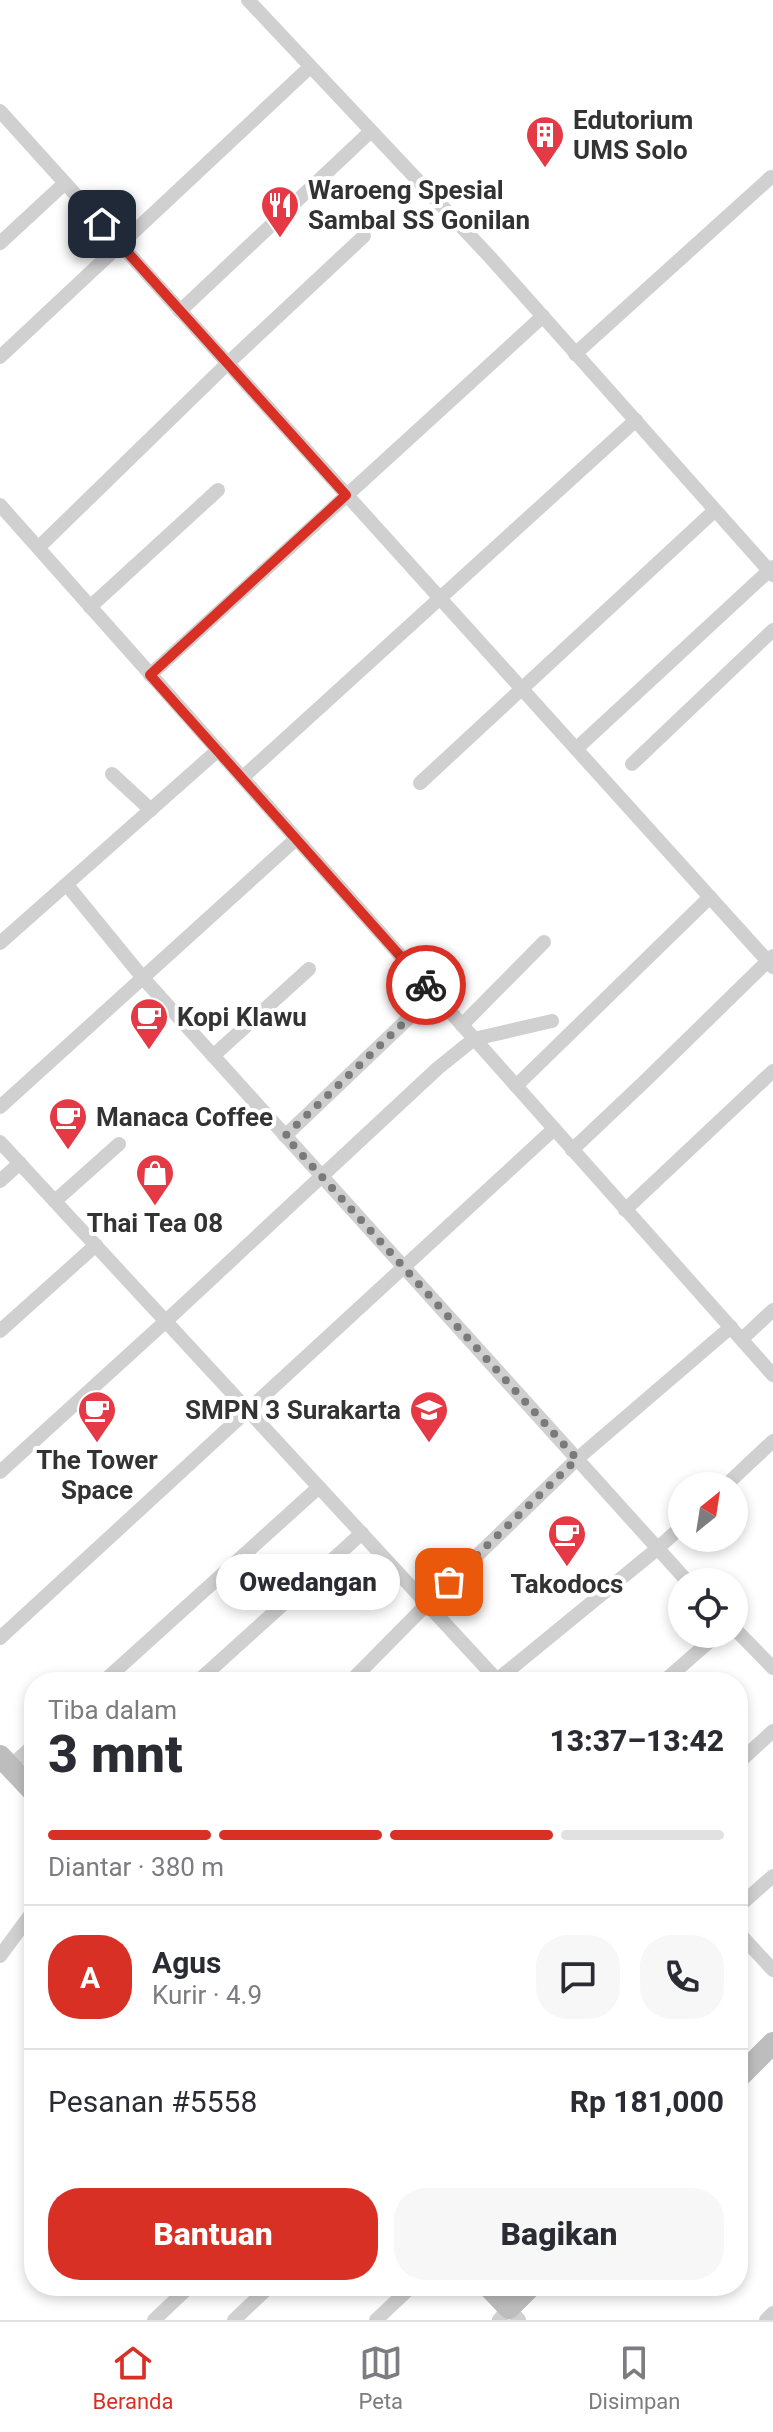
<!DOCTYPE html>
<html lang="id">
<meta charset="utf-8">
<style>
:root{--surface:#fff;--page:#f7f7f7;--text:#2b2b33;--muted:#7c7c81;--line:#e1e1e2;--accent:#d93025}
body{margin:0;font-family:Roboto,sans-serif;background:var(--page);color:var(--text);height:100vh;display:flex;flex-direction:column;font-size:30px;white-space:nowrap}
*{box-sizing:border-box;margin:0}
p{font-size:26px;color:var(--muted)}
.icon{flex:none;width:44px;height:44px;fill:none;stroke:currentColor;stroke-width:2;stroke-linecap:round;stroke-linejoin:round}
.map{position:relative;flex:1;overflow:hidden}
.panel{position:absolute;left:24px;top:1672px;width:724px;height:624px;display:flex;flex-direction:column;background:var(--surface);border-radius:32px;box-shadow:0 4px 12px #0003}
.panel>*{flex:none}
.needle{width:52px;rotate:30deg}
.tools{position:absolute;left:668px;top:1472px;display:grid;gap:16px}
.tools a{display:grid;place-items:center;width:80px;height:80px;border-radius:50%;background:var(--surface);box-shadow:0 4px 12px #0003;font-size:40px}
.pin{position:absolute;display:grid;place-items:center;width:68px;height:68px;color:#fff;margin:-34px;border-radius:16px;box-shadow:0 4px 12px #0006}
.courier{position:absolute;display:grid;place-items:center;width:80px;height:80px;margin:-40px;border:6px solid #d93025;border-radius:50%;background:#fff;color:#222;box-shadow:0 2px 10px #0007}
.bubble{position:absolute;height:56px;border-radius:28px;background:var(--surface);box-shadow:0 4px 12px #0003;font-size:26px;font-weight:800;line-height:56px;text-align:center}
.headline em{font-style:normal;font-weight:800}
.headline div{display:flex;flex-direction:column-reverse}
.headline{display:flex;align-items:center;justify-content:space-between;height:136px;padding:0 24px}
h1{font-size:52px;font-weight:800;line-height:60px}
.bar{display:grid;grid-template-columns:repeat(4,1fr);gap:12px 8px;align-content:center;height:96px;padding:0 24px}
.bar i{height:10px;border-radius:6px;background:var(--line)}
.bar .on{background:var(--accent)}
.bar p{grid-column:span 4}
.line{display:flex;align-items:center;gap:20px;padding:0 24px;border-top:2px solid var(--line)}
.line div{flex:1}
.round{display:grid;place-items:center;flex:none;width:84px;height:84px;border-radius:32px;background:var(--page)}
.primary-button{display:flex;gap:16px;margin-top:auto;padding:16px 24px}
.primary-button a{flex:1;height:92px;border-radius:32px;background:var(--accent);color:#fff;font-size:32px;font-weight:800;line-height:92px;text-align:center}
.primary-button a+a{background:var(--page);color:var(--text)}
.tabs{display:flex;justify-content:space-around;align-items:center;height:112px;border-top:2px solid var(--line);background:var(--surface);font-size:22px;color:var(--muted)}
.tabs a{display:grid;justify-items:center;gap:4px}
.tabs .on{color:var(--accent)}
.map>svg:first-child{display:block}
.lines{fill:none;stroke-linecap:round;stroke-linejoin:round}
.street{stroke:#d0d0d0;stroke-width:14}
.secondary{stroke:#bdbdbd;stroke-width:22}
.done{stroke:#7a7a7a;stroke-width:8;stroke-dasharray:0 14.4}
.route{stroke:#d93025;stroke-width:10}
.labels{text-anchor:middle;dominant-baseline:central;stroke-width:8;stroke-linejoin:round;paint-order:stroke}
.poi-label{font-size:26px;font-weight:bold;fill:#333;stroke:#fff;text-anchor:start}
</style>
<div class="map">
<svg width="773" height="2320" viewBox="0 0 773 2320">
<rect width="100%" height="100%" fill="#fff"/>
<g class="lines">
<g class="street">
<polyline points="248,0 490,257 773,575"/>
<polyline points="0,111 773,967"/>
<polyline points="0,243 65,183"/>
<polyline points="180,311 371,131"/>
<polyline points="575,354 771,177"/>
<polyline points="0,357 310,67"/>
<polyline points="0,505 773,1375"/>
<polyline points="39,547 228,363 364,236"/>
<polyline points="90,607 218,490"/>
<polyline points="150,675 543,316"/>
<polyline points="576,749 773,567"/>
<polyline points="632,764 773,630"/>
<polyline points="112,774 151,810"/>
<polyline points="242,778 636,420"/>
<polyline points="420,783 714,511"/>
<polyline points="67,885 143,978 688,1582"/>
<polyline points="0,943 217,751"/>
<polyline points="462,1025 544,942"/>
<polyline points="213,1056 309,969"/>
<polyline points="516,1086 710,897"/>
<polyline points="0,1107 296,839"/>
<polyline points="285,1136 434,994"/>
<polyline points="0,1142 499,1682"/>
<polyline points="572,1150 645,1081 773,956"/>
<polyline points="0,1181 20,1163"/>
<polyline points="55,1201 119,1144"/>
<polyline points="625,1210 773,1071"/>
<polyline points="0,1331 96,1245"/>
<polyline points="742,1339 773,1310"/>
<polyline points="0,1472 166,1321 438,1068 474,1039 552,1021"/>
<polyline points="725,1486 773,1441"/>
<polyline points="734,1628 773,1668"/>
<polyline points="0,1638 554,1129"/>
<polyline points="497,1680 657,1549 682,1526"/>
<polyline points="103,1682 319,1487"/>
<polyline points="197,1682 362,1533"/>
<polyline points="350,1682 428,1603 577,1459 731,1327"/>
<polyline points="663,1682 718,1634"/>
<polyline points="738,1763 773,1731"/>
<polyline points="10,1767 34,1745"/>
<polyline points="738,1907 773,1876"/>
<polyline points="738,1932 773,1970"/>
<polyline points="0,1956 34,1910"/>
<polyline points="154,2320 190,2286"/>
<polyline points="234,2320 270,2286"/>
<polyline points="376,2320 412,2286"/>
<polyline points="499,2320 509,2308 519,2320"/>
<polyline points="766,2320 773,2313"/>
</g>
<g class="secondary">
<polyline points="0,1756 34,1792"/>
<polyline points="738,2078 773,2043"/>
<polyline points="488,2286 509,2308 531,2286"/>
</g>
</g>
<g class="lines">
<polyline class="done" points="426,985 434,994 285,1136 577,1459 449,1582"/>
<polyline class="route" points="102,224 346,495 150,675 426,985"/>
</g>
<defs>
<g id="building-pin" transform="scale(2)"><path d="M0 17L-7.5 6A9.5 9.5 0 1 1 7.5 6Z" fill="#e63946" stroke="#fff"/><path d="M-4-6H4V6H1V3H-1V6H-4ZM-2.5-4.3h1.7v1.8h-1.7ZM.8-4.3h1.7v1.8H.8ZM-2.5-1h1.7V.8h-1.7ZM.8-1h1.7V.8H.8Z" fill="#fff"/></g>
<g id="restaurant-pin" transform="scale(2)"><path d="M0 17L-7.5 6A9.5 9.5 0 1 1 7.5 6Z" fill="#e63946" stroke="#fff"/><path d="M-5-6h1v4h1v-4h1v4h1v-4h1v5L-1.5 .5V6h-2V.5L-5-1ZM5-6V6H3V1.5H1.5Q1.5-4 5-6Z" fill="#fff"/></g>
<g id="cafe-pin" transform="scale(2)"><path d="M0 17L-7.5 6A9.5 9.5 0 1 1 7.5 6Z" fill="#e63946" stroke="#fff"/><path d="M-5.5-4.5H6V0H3Q3 3.5 0 3.5H-2.5Q-5.5 3.5-5.5 0ZM3-3.2v2h1.7v-2ZM-6 4.5H4V6H-6Z" fill="#fff"/></g>
<g id="shop-pin" transform="scale(2)"><path d="M0 17L-7.5 6A9.5 9.5 0 1 1 7.5 6Z" fill="#e63946" stroke="#fff"/><path d="M-5-2.5h2.3a2.7 3.5 0 0 1 5.4 0H5L5.5 6h-11ZM-1.5-2.5h3a1.5 2.3 0 0 0-3 0Z" fill="#fff"/></g>
<g id="school-pin" transform="scale(2)"><path d="M0 17L-7.5 6A9.5 9.5 0 1 1 7.5 6Z" fill="#e63946" stroke="#fff"/><path d="M0-5L7-2L0 1L-7-2ZM-4 1L0 2.5L4 1V4Q0 6-4 4Z" fill="#fff"/></g>
</defs>
<g fill-rule="evenodd">
<use href="#building-pin" x="545" y="135"/>
<use href="#restaurant-pin" x="280" y="205"/>
<use href="#cafe-pin" x="149" y="1017"/>
<use href="#cafe-pin" x="68" y="1117"/>
<use href="#shop-pin" x="155" y="1173"/>
<use href="#cafe-pin" x="97" y="1410"/>
<use href="#school-pin" x="429" y="1410"/>
<use href="#cafe-pin" x="567" y="1534"/>
</g>
<g class="labels">
<g class="poi-label">
<text x="573" y="120">Edutorium<tspan x="573" dy="30">UMS Solo</tspan></text>
<text x="308" y="190">Waroeng Spesial<tspan x="308" dy="30">Sambal SS Gonilan</tspan></text>
<text x="177" y="1017">Kopi Klawu</text>
<text x="96" y="1117">Manaca Coffee</text>
<text x="155" y="1223" text-anchor="middle">Thai Tea 08</text>
<text x="401" y="1410" text-anchor="end">SMPN 3 Surakarta</text>
<text x="97" y="1460" text-anchor="middle">The Tower<tspan x="97" dy="30">Space</tspan></text>
<text x="567" y="1584" text-anchor="middle">Takodocs</text>
</g>
</g>
</svg>
<div class="tools">
<a><svg class="needle" viewBox="-14 -14 28 28"><path d="M0-13l5 13h-10z" fill="#e53935"/><path d="M0 13l5-13h-10z" fill="#7c7c81"/></svg></a>
<a><svg class="icon" aria-label="locate" viewBox="0 0 24 24"><circle cx="12" cy="12" r="6"/><path d="M12 2v4M12 18v4M2 12h4M18 12h4"/></svg></a>
</div>
<div class="pin" style="left:449px;top:1582px;background:#ea580c"><svg class="icon" aria-label="bag" viewBox="0 0 24 24"><path d="M5 8h14l-1 12H6zM9 8a3 3 0 0 1 6 0"/></svg></div>
<div class="pin" style="left:102px;top:224px;background:#1f2937"><svg class="icon" aria-label="home" viewBox="0 0 24 24"><path d="M3 11l9-7 9 7M6 9v11h12V9"/></svg></div>
<div class="courier" style="left:426px;top:985px"><svg class="icon" aria-label="bike" viewBox="0 0 24 24"><circle cx="6" cy="16" r="4"/><circle cx="18" cy="16" r="4"/><path d="M6 16l4-8h5l3 8M10 8l3 8H6M13 5h3"/></svg></div>
<div class="bubble" style="left:216px;top:1554px;width:184px">Owedangan</div>
<section class="panel">
<div class="headline"><div><h1>3 mnt</h1><p>Tiba dalam</p></div><em>13:37–13:42</em></div>
<div class="bar"><i class="on"></i><i class="on"></i><i class="on"></i><i></i><p>Diantar · 380 m</p></div>
<div class="line" style="height:144px"><b class="round" style="background:var(--accent);color:#fff">A</b><div><b>Agus</b><p>Kurir · 4.9</p></div><a class="round"><svg class="icon" aria-label="chat" viewBox="0 0 24 24"><path d="M4 5h16v11H9l-5 4z"/></svg></a><a class="round"><svg class="icon" aria-label="phone" viewBox="0 0 24 24"><path d="M5 4h4l2 5-3 2q2 4 5 5l2-3 5 2v4C11 20 4 13 5 4z"/></svg></a></div>
<div class="line" style="height:104px"><div>Pesanan #5558</div><b>Rp 181,000</b></div>
<div class="primary-button"><a>Bantuan</a><a>Bagikan</a></div>
</section>
</div>
<nav class="tabs">
<a class="on"><svg class="icon" aria-label="home" viewBox="0 0 24 24"><path d="M3 11l9-7 9 7M6 9v11h12V9"/></svg>Beranda</a>
<a><svg class="icon" aria-label="map" viewBox="0 0 24 24"><path d="M3 6l6-2 6 2 6-2v14l-6 2-6-2-6 2zM9 4v14M15 6v14"/></svg>Peta</a>
<a><svg class="icon" aria-label="saved" viewBox="0 0 24 24"><path d="M7 4h10v16l-5-4-5 4z"/></svg>Disimpan</a>
</nav>
